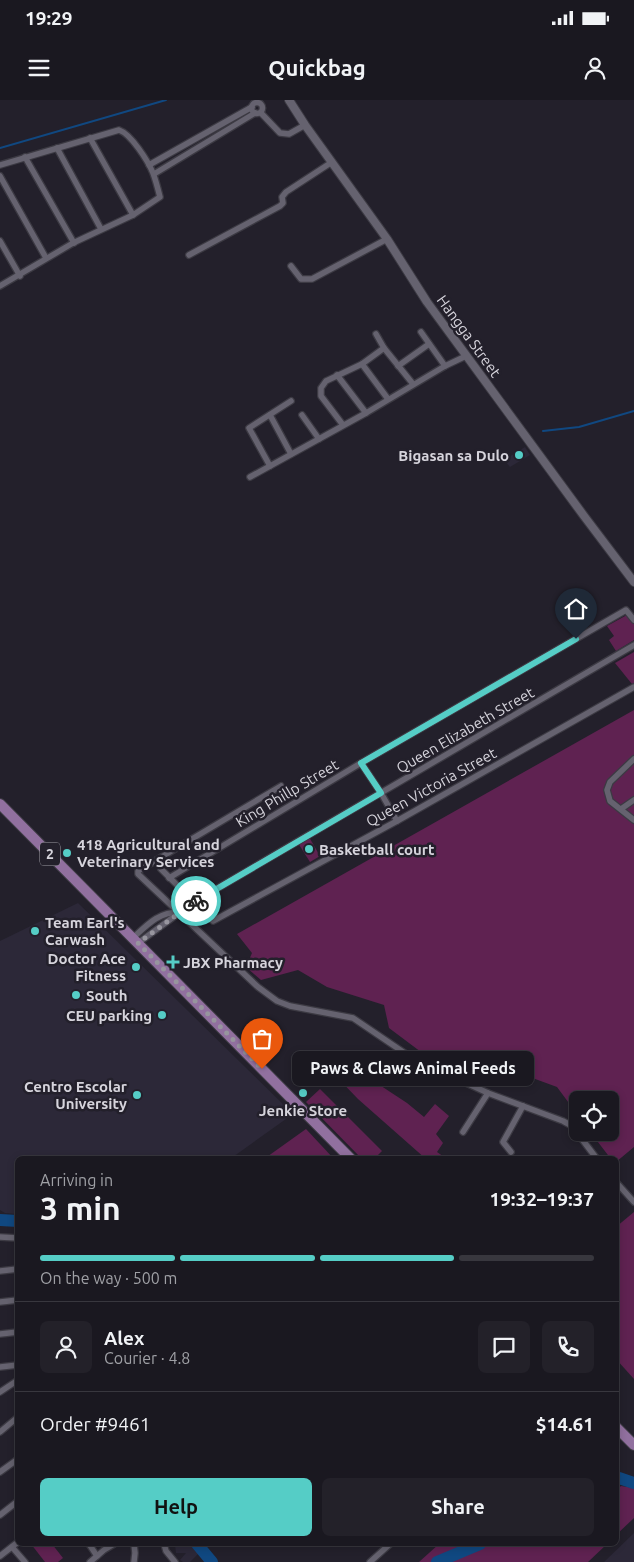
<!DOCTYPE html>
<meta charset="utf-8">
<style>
:root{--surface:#1a1820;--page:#232129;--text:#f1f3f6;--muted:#9fa0a5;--line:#38373e;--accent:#55cdc6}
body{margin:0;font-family:Ubuntu,sans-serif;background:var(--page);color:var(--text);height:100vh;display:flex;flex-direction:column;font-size:19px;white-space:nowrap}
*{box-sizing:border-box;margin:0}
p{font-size:16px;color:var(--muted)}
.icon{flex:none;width:28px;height:28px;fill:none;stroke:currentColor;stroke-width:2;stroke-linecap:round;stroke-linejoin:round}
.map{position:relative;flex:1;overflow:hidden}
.drawer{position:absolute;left:15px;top:1056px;width:604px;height:390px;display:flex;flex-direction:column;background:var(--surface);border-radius:8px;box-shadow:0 2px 8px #0003,0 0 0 1px var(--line)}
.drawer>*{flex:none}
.tools{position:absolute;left:569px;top:991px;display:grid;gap:10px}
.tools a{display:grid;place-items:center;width:50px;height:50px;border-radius:8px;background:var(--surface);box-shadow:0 2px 8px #0003,0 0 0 1px var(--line);font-size:25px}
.pin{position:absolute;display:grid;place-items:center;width:42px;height:42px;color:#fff;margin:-51px -21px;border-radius:50% 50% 50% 0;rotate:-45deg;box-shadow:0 0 5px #0007}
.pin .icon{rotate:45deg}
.courier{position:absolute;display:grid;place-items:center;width:50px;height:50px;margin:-25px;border:4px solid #55cdc6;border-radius:50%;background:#fff;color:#222;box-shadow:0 1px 6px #0007}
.bubble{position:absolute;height:35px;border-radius:8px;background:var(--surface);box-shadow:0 2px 8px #0003,0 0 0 1px var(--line);font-size:16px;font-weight:700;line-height:35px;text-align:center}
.overview em{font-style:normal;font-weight:700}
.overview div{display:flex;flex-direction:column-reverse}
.overview{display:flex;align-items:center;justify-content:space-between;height:85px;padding:0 25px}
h1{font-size:32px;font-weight:700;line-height:38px}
.bar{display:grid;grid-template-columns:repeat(4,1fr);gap:8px 5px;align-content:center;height:60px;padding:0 25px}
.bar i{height:6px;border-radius:4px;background:var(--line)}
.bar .active{background:var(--accent)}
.bar p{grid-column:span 4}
.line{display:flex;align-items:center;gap:12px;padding:0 25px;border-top:1px solid var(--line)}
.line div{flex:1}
.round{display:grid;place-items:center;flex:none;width:52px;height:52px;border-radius:8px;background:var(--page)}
.cta{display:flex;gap:10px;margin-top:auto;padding:10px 25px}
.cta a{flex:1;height:58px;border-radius:8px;background:var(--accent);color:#111;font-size:20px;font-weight:700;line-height:58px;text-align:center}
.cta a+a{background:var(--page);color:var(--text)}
.status{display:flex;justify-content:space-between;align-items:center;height:35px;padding:0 25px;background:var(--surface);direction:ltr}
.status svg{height:14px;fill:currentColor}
header{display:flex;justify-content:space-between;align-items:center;height:65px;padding:0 25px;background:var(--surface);font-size:22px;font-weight:700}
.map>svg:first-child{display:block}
.built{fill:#2c2838}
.green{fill:#5f2251}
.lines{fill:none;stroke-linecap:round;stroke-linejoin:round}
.stream{stroke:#104881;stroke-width:2}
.river{stroke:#104881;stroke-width:12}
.minor-casing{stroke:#3c3a43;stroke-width:8}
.tertiary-casing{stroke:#3c3a43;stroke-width:10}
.trunk-casing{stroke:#3c3a43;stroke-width:12}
.minor{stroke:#65626f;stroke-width:5.5}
.tertiary{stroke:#65626f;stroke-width:8}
.trunk{stroke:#91709f;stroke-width:10}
.done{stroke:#97959e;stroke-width:5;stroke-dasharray:0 9}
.route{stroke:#55cdc6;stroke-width:6}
.poi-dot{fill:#55cdc6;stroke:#23202b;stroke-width:2}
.labels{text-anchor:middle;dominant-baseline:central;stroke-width:5;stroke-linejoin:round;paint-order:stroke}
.shield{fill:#23202b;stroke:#a09ea7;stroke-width:1}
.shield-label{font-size:14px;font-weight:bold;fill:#d6d4dc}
.street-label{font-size:15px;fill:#d6d4dc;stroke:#23202b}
.poi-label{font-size:15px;font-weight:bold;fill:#d6d4dc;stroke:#23202b;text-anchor:start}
</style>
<div class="status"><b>19:29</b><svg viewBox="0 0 49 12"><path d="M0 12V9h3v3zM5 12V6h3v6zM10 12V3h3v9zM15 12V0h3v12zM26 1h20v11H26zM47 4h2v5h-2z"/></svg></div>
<header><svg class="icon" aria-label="menu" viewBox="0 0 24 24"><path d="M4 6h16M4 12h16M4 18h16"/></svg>Quickbag<svg class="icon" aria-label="person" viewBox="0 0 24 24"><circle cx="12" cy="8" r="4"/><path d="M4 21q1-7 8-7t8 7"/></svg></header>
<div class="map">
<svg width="634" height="1462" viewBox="0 0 634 1462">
<rect width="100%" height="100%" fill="#23202b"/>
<g class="built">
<polygon points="525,347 530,355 510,367 504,360"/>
<polygon points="78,803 293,1014 230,1059 18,1059 17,1114 5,1113 0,1110 0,841"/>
<polygon points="634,1433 634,1462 604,1462"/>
<polygon points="190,1444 199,1453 190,1462 183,1462 180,1460 186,1453 176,1453 175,1445"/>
</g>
<g class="green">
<polygon points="627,515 634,524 634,540 616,551 609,540 614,536 607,526"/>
<polygon points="634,552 634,583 632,584 615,563"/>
<polygon points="634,610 634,1047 616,1062 616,1059 611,1059 591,1033 610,1032 610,1000 578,1000 577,1014 557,987 494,964 485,981 425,955 389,928 384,905 327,887 298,870 261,880 246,867 252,853 237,834"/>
<polygon points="309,737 320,756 310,762 298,743"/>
<polygon points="345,957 369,978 407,1003 424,1017 435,1004 449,1016 436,1034 443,1043 437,1052 447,1059 426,1059 358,999 332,972"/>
<polygon points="320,989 382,1051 374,1059 362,1059 306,1002"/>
<polygon points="306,1029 334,1059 264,1059"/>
<polygon points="634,1112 634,1279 616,1259 616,1127"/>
<polygon points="621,1386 634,1388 634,1418 616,1435 616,1390"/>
<polygon points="31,1444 52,1444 63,1458 58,1462 45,1462"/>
<polygon points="439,1444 607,1444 588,1462 419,1462"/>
</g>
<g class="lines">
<g class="stream">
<polyline points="0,48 166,0"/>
<polyline points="543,331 579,327 634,311"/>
</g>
<g class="river">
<polyline points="0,1120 18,1121"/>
<polyline points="616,1380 619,1378 634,1383"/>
<polyline points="197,1444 212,1462"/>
<polyline points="437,1462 480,1444"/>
</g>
<g class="minor-casing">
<g id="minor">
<circle cx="257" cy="8" r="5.5"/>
<polyline points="261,13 280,33 289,34 305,25"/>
<polyline points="90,38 133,115"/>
<polyline points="57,48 101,129"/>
<polyline points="25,57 74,143"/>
<path d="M0 65 119 30C131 34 148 61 153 73 156 81 158 89 160 97L133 115 73 143 0 186"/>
<polyline points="149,65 252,7"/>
<polyline points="154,74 255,13"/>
<polyline points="0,76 46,158"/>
<polyline points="0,141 20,176"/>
<polyline points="189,155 280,106 283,103 282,97 286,92 332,62"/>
<polyline points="291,166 301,179 312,179 387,139"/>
<polyline points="421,232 445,266"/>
<polyline points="376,234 384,248 413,284"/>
<polyline points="362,264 388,299"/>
<polyline points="398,266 429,244"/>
<polyline points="337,275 366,313"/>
<polyline points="270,315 291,354"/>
<polyline points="302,315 319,339"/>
<polyline points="343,325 321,296 321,288 326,281 362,264 384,248"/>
<polyline points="270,366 249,328 291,301"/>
<polyline points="250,377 366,313 445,266 466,256"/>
<polyline points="634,659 610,682 607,690 610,701 634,720"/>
<polyline points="361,663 381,693 397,721"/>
<polyline points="281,686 138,771 138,774 258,887 277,901 290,906 353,918 412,958 488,993 563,1021 572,1026 597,1059"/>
<polyline points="621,709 634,700"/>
<polyline points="161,769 213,821 397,721 634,587"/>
<polyline points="169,778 361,663 626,510 634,520"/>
<path d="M133 838C148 824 159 812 180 812"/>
<polyline points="138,843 194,802 634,545"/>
<polyline points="463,1032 488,993"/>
<polyline points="511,1052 503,1042 523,1006"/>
<polyline points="616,1082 634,1102"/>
<polyline points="0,1137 18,1138"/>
<polyline points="0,1171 18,1169"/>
<polyline points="0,1202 18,1200"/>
<polyline points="0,1234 18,1232"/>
<polyline points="0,1267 18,1265"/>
<polyline points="0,1292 18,1280"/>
<polyline points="0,1332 18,1317"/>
<polyline points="0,1372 18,1359"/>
<polyline points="0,1415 18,1401"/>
<polyline points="89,1444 97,1456"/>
<polyline points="134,1444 135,1453 134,1462"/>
<polyline points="164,1444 166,1451 175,1462"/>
<polyline points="12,1447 25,1462"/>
<polyline points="0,1456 18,1442"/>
<polyline points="90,1462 104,1450 114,1444"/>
<polyline points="370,1462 390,1444"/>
</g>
</g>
<g class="tertiary-casing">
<polyline id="tertiary" points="289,0 305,25 387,139 427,202 584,416 634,482"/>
</g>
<g class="trunk-casing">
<g id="trunk">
<polyline points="0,704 351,1059"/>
<polyline points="616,1327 634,1345"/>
</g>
</g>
<use href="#minor" class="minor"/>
<use href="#tertiary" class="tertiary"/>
<use href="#trunk" class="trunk"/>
</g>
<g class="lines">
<polyline class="done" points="196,801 138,843 262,969"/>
<polyline class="route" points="196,801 381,693 361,663 576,539"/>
</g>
<g class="poi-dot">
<circle cx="519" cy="355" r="5"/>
<circle cx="309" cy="749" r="5"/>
<circle cx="67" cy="753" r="5"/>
<circle cx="35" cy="831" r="5"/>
<path d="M170.5 854.5h5v5h5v5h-5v5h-5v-5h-5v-5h5z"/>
<circle cx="136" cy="867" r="5"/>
<circle cx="76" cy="895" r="5"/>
<circle cx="162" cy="915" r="5"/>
<circle cx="303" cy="993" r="5"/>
<circle cx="137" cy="995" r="5"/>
</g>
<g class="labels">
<rect class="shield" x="40" y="742.5" width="20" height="23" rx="4"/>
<g class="shield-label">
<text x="50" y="754">2</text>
</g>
<g class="street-label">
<text transform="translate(469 236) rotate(54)">Hangga Street</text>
<text transform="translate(465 630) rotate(-30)">Queen Elizabeth Street</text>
<text transform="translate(431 687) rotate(-29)">Queen Victoria Street</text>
<text transform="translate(287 693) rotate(-31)">King Phillp Street</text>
</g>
<g class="poi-label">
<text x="509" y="355" text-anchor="end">Bigasan sa Dulo</text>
<text x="77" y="744">418 Agricultural and<tspan x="77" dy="17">Veterinary Services</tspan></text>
<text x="319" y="749">Basketball court</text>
<text x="45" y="822">Team Earl's<tspan x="45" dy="17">Carwash</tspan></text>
<text x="126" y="858" text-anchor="end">Doctor Ace<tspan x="126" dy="17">Fitness</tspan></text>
<text x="183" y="862">JBX Pharmacy</text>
<text x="86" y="895">South</text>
<text x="152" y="915" text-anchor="end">CEU parking</text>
<text x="127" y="986" text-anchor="end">Centro Escolar<tspan x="127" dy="17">University</tspan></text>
<text x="303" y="1010" text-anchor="middle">Jenkie Store</text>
</g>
</g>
</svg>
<div class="tools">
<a><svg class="icon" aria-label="locate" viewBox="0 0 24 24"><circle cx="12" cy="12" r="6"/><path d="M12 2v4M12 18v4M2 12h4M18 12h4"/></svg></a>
</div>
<div class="pin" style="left:262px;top:969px;background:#ea580c"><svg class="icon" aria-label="bag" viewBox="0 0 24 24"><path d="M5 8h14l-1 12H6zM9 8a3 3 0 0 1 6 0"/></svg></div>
<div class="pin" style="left:576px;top:539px;background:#1f2937"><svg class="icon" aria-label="home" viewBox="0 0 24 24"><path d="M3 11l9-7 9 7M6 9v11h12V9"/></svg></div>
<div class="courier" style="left:196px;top:801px"><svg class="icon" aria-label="bike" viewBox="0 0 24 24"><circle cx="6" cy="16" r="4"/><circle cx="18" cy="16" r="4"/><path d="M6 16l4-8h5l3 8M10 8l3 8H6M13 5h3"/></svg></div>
<div class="bubble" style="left:292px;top:951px;width:242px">Paws &amp; Claws Animal Feeds</div>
<section class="drawer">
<div class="overview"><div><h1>3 min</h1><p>Arriving in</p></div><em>19:32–19:37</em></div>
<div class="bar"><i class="active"></i><i class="active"></i><i class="active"></i><i></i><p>On the way · 500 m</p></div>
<div class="line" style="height:90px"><a class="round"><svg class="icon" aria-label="person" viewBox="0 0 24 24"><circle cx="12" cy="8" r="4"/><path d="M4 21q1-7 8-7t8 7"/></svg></a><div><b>Alex</b><p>Courier · 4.8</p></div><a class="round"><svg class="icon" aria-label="chat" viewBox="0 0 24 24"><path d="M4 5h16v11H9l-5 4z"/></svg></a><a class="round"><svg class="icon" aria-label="phone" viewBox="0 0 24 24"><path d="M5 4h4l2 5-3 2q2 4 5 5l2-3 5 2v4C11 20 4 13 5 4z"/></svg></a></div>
<div class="line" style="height:65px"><div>Order #9461</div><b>$14.61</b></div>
<div class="cta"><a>Help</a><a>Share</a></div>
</section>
</div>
